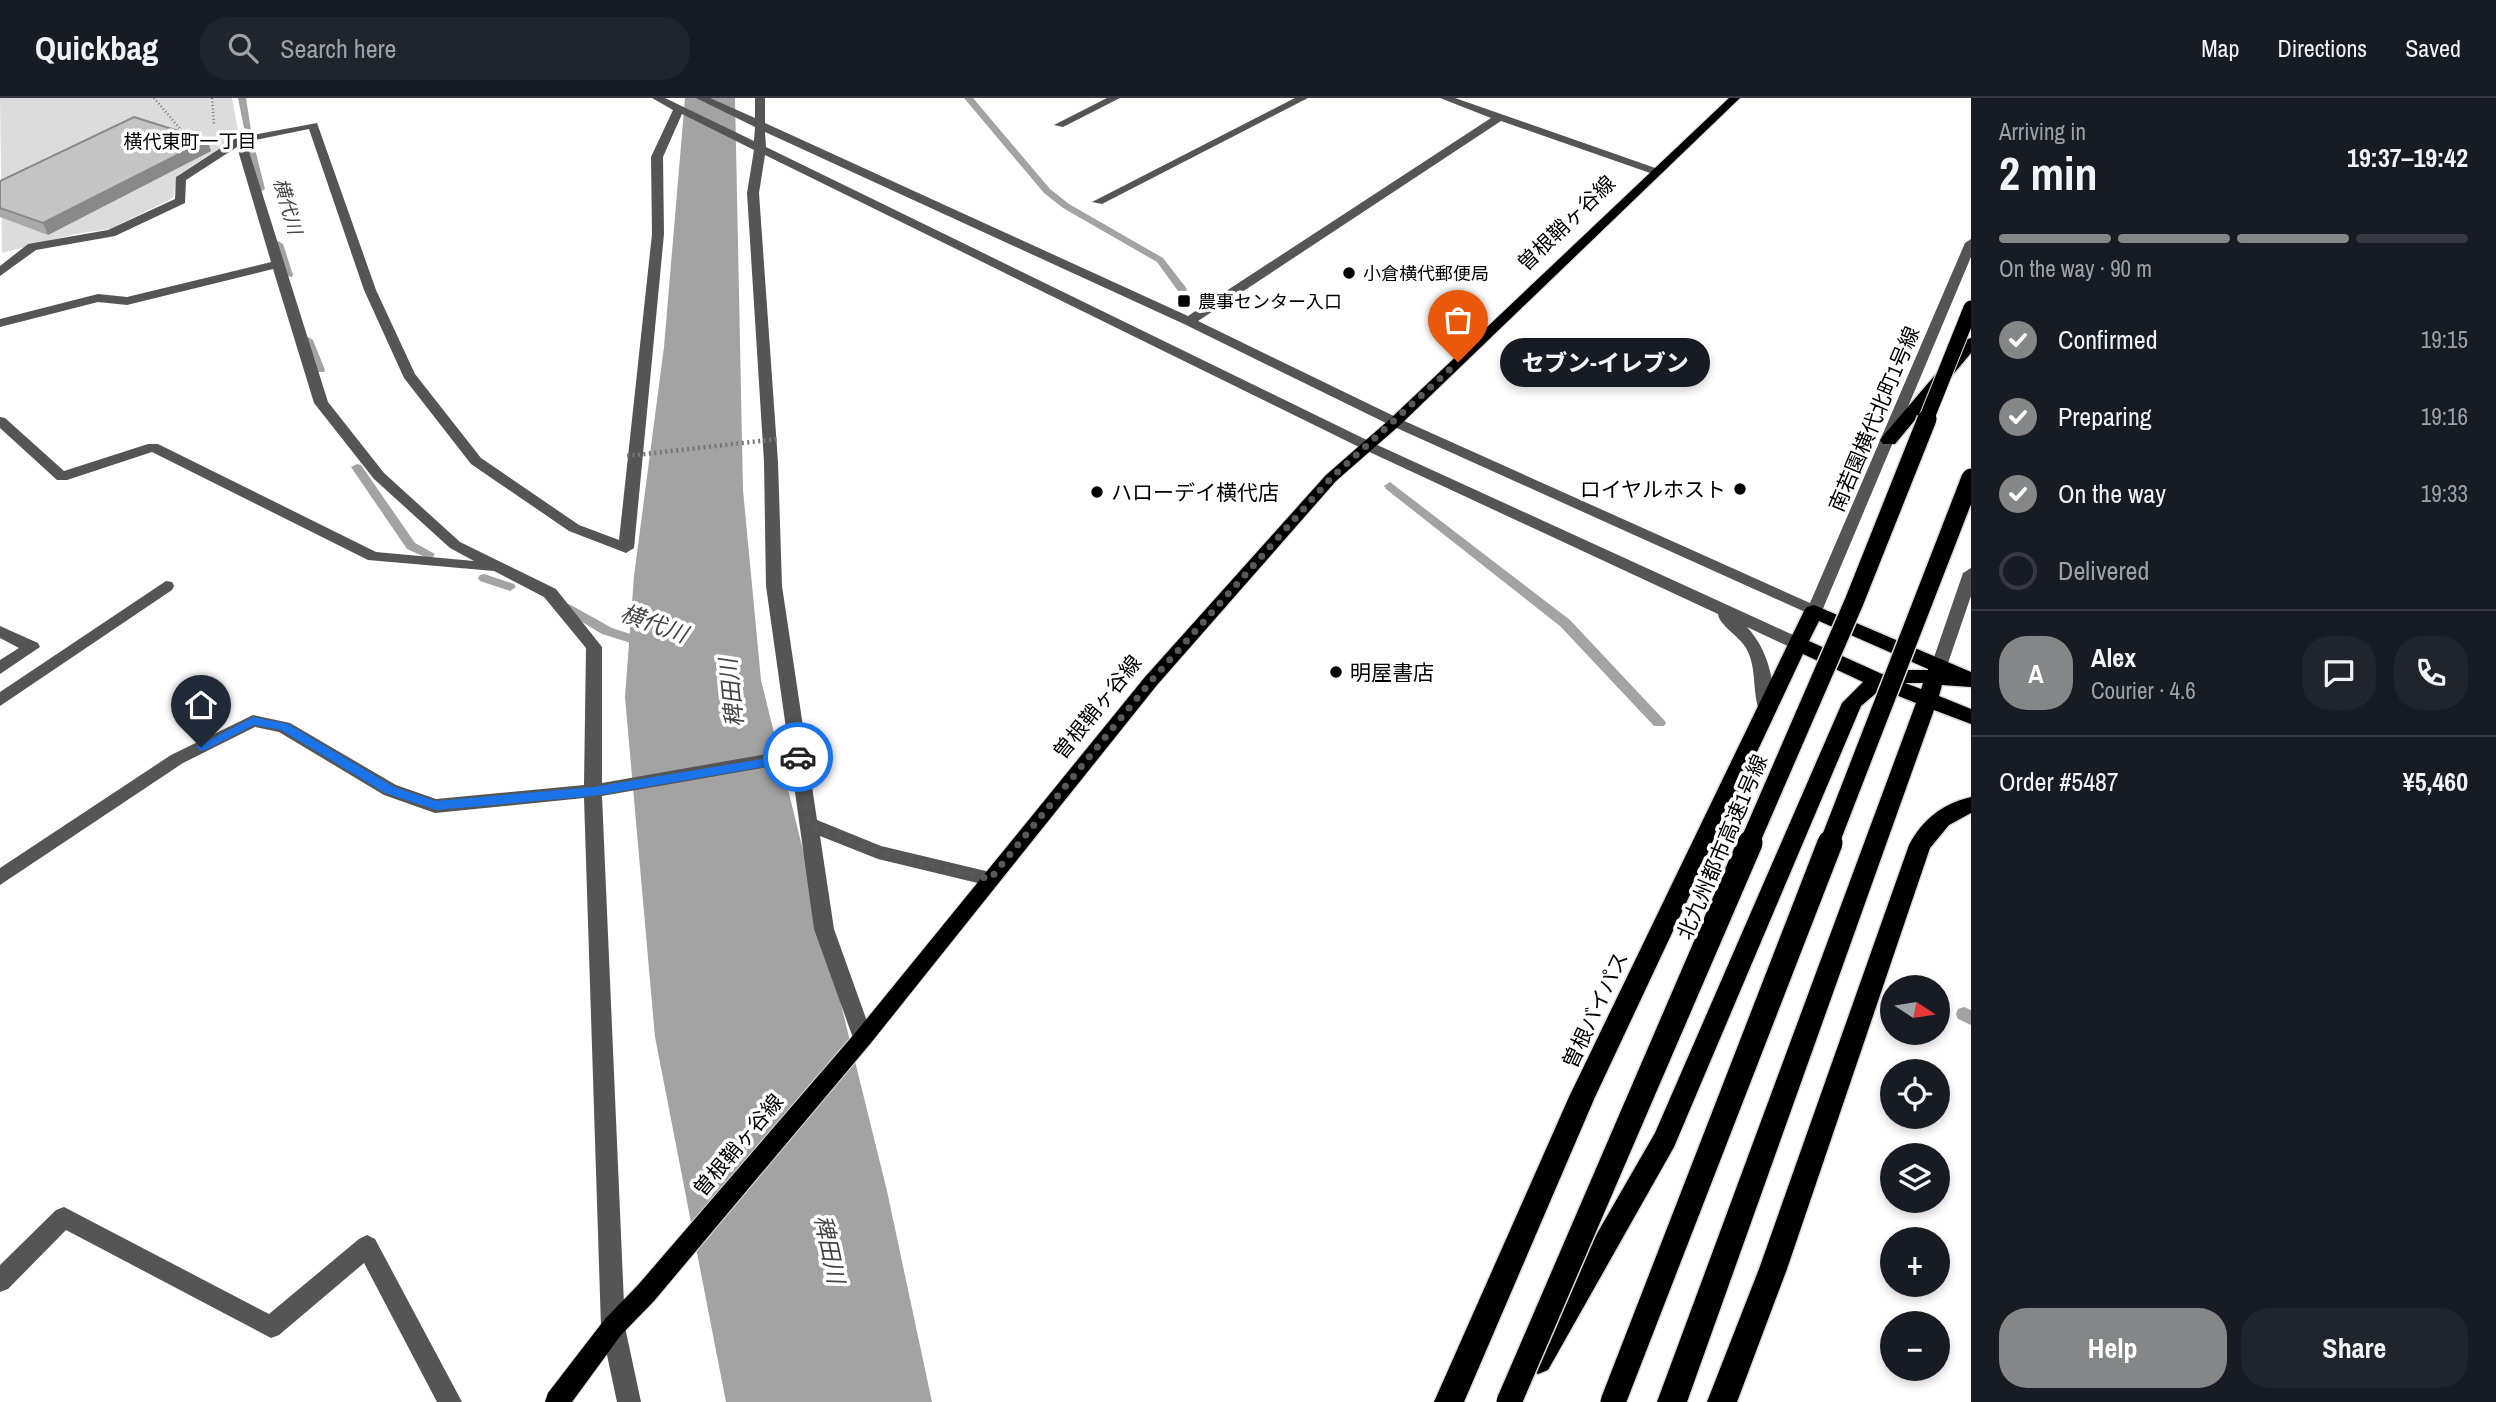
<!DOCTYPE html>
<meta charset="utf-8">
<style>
:root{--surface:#171b24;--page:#20242c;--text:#f1f3f6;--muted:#9ea1a6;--line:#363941;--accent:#858687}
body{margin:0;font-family:"Archivo Narrow","Noto Sans JP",sans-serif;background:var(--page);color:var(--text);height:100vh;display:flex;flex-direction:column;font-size:26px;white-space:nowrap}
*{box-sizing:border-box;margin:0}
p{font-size:23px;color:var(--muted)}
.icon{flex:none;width:38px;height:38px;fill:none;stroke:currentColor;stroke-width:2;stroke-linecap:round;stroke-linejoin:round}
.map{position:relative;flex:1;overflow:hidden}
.details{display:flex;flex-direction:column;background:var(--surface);width:525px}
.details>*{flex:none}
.needle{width:46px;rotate:102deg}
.controls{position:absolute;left:1880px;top:877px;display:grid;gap:14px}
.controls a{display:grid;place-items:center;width:70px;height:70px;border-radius:50%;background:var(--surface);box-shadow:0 4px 10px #0003;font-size:35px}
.pin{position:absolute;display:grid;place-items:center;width:60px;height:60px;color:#fff;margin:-72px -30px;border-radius:50% 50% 50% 0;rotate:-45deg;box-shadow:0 0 7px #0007}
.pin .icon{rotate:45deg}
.courier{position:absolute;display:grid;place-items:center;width:70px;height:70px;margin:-35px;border:5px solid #1a73e8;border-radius:50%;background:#fff;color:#222;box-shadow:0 2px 9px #0007}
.bubble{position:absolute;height:49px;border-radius:24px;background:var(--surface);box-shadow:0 4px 10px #0003;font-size:23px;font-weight:800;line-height:49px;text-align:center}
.summary em{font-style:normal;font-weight:800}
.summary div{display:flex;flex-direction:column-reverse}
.summary{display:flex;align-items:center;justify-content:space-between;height:119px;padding:0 28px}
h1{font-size:46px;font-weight:800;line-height:52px}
.bar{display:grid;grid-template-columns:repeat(4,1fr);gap:10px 7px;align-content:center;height:84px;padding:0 28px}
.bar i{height:9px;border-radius:5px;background:var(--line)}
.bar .on{background:var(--accent)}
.bar p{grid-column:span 4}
.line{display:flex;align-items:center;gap:18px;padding:0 28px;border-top:2px solid var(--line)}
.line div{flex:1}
.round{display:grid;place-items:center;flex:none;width:74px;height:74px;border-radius:28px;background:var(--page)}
ol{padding:0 28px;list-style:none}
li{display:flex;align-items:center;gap:21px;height:77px}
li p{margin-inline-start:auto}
li .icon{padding:7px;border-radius:50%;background:var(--accent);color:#fff;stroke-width:4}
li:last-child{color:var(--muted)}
li i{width:38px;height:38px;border:4px solid var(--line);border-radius:50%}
.primary-button{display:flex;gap:14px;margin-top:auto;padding:14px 28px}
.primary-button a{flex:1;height:80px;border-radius:28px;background:var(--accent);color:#fff;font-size:28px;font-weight:800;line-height:80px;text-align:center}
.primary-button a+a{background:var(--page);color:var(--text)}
header{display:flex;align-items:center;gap:42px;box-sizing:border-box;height:98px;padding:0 35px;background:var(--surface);border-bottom:2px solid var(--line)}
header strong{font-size:33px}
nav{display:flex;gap:38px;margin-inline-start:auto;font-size:24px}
.search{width:490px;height:63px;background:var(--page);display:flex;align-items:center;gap:18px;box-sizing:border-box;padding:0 24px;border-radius:28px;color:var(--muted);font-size:26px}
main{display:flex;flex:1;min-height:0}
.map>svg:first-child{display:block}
.green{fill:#dcdcdc}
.water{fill:#a3a3a3}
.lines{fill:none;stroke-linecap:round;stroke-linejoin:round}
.stream{fill:#a3a3a3;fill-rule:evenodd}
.major-casing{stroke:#dbdbdb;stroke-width:2}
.highway-casing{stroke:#dbdbdb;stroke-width:3}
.path{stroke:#777;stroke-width:2.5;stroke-dasharray:1 2.5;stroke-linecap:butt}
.minor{fill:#555;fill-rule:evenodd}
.major{fill:#000;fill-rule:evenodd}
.highway{fill:#000;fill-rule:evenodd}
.highway-bridge-far2-casing{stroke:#dbdbdb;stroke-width:17;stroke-linecap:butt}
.highway-bridge-far1-casing{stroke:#dbdbdb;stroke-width:22;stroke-linecap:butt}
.highway-bridge-casing{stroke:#dbdbdb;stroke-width:28;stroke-linecap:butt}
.path-bridge{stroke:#777;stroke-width:4.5;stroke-dasharray:2 3.5;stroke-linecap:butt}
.highway-bridge-far2{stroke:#000;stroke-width:15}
.highway-bridge-far1{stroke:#000;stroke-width:19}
.highway-bridge{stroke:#000;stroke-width:25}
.wall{fill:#a9a9a9}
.shaded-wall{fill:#898989}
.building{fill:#c4c4c4;stroke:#898989;stroke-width:2}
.route{fill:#1a73e8}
.done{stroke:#595959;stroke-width:7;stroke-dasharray:0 12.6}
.poi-dot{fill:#000;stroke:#fff;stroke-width:2.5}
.labels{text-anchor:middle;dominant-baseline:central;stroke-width:7;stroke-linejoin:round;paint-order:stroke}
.far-poi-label{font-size:18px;fill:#000;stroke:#fff;text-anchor:start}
.far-neighbourhood-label{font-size:19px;fill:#000;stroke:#fff}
.far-water-label{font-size:19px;font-style:italic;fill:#444;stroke:#fff}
.street-label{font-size:21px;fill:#000;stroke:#fff}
.poi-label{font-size:21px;fill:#000;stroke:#fff;text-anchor:start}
.water-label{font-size:23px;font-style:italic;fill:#444;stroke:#fff}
</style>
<header>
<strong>Quickbag</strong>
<div class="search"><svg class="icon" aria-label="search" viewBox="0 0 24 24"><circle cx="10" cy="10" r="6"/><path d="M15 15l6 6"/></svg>Search here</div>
<nav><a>Map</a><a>Directions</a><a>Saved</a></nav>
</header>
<main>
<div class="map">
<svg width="1971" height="1304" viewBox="0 0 1971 1304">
<rect width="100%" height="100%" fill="#fff"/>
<polygon class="green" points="0,0 232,0 239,38 178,77 173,100 110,131 75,136 2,155"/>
<polygon class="water" points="685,0 735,0 743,392 761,582 887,1093 932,1304 726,1304 655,939 625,599 634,478 664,249"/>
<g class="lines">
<g class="stream">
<polygon points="238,0 246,0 251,32 244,30"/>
<polygon points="964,0 973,0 1050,91 1069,106 1163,160 1187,191 1186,193 1178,193 1157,164 1063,110 1044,95"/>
<polygon points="251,48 255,51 265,91 260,94 255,91 247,51"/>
<polygon points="278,143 283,146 293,177 292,179 283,177 273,146"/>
<polygon points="308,239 313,242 325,272 324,274 316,274 315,272 303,242"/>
<polygon points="357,366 361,367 415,445 435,456 433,459 425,459 407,451 351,369"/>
<polygon points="1390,384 1570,522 1664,622 1666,625 1664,628 1654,628 1560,528 1386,391 1384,388"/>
<polygon points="484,476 514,486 516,489 510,493 480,483 478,480 480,477"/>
<polygon points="569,506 612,530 652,543 654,546 647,550 602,536 564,513 563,510"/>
<polygon points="1964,909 1971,912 1971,927 1958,921 1956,916 1958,911"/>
</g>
<g class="major-casing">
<polygon id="major" points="1729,0 1740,0 1400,327 1336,383 1157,587 870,946 654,1203 621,1237 572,1304 545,1304 548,1295 605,1221 638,1187 856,934 1145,579 1326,377 1390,321"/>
</g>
<g class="highway-casing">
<g id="highway">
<polygon points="1971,240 1971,255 1895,346 1883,346 1880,342 1883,338 1965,242"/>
<path d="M1814 507 1971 574V589L1942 587 1939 598 1971 611V626L1934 612 1687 1304H1657L1916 605 1881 591 1861 608 1674 1049 1548 1272 1538 1276 1528 1272 1524 1262 1655 1035 1842 605 1863 584 1803 556 1595 999 1464 1304H1434L1569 999 1804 513 1807 509ZM1819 523 1928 571V572H1899L1882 576 1809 543ZM1905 585H1923L1921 591Z"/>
<path d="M1971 699V715L1949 727 1930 750 1787 1171 1737 1304H1707L1759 1171 1909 747C1923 721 1942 706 1971 699Z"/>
</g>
</g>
<g class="path">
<polyline points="154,0 181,32 200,34"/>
<polyline points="212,0 214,27"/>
</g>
<g class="minor">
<path d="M652 0H665L754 43 755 29 696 0H710L755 20V0H765V25L1188 218 1491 20 1440 0H1455L1661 72V76H1653L1501 23 1198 223 1400 321 1810 505 1965 145 1971 141V159L1822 513 1814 518 1390 327 1184 226 765 34 766 49 1373 345 1804 542 1806 546 1798 552 1792 550 1747 529C1769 553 1773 581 1776 612L1767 618 1761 616C1751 597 1758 571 1746 550 1739 538 1719 527 1718 516L1363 351 765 57 759 95 778 364 782 488 817 722 881 748 990 774 997 776 999 781 997 786 990 788 878 761 820 738 834 831 873 940 870 946 863 949 856 946 853 940 814 831 791 665 602 698 625 1229 641 1304H617L601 1229 584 700 435 715 384 697 279 634 255 629 183 665 0 787V770L171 657 253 617 290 625 396 687 436 701 584 687 586 550 544 499 494 473 368 462 152 354 67 382H57L0 330V319L5 320 64 373 148 346H158L376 454 474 463 450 450 374 381 314 305 273 171 127 207 98 204 0 229V221L98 196 127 199 271 164 237 49 186 82 185 105 115 138 36 152 0 178V168L28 146 108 132 175 101 176 79 236 40 317 25 376 192 415 276 481 360 579 427 619 442 652 136 651 59 673 12ZM682 16 754 52 747 95 764 364 766 488 789 652 602 685V549L556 491 460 444 384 375 328 304 246 44 309 31 364 192 404 280 471 366 569 433 626 455 634 450 664 136 663 59Z"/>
<polygon points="1107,0 1120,0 1063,29 1054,27"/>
<polygon points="1295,0 1308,0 1102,106 1092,104"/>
<polygon points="1971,470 1971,498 1947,568 1939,574 1933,572 1931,568 1963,475"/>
<polygon points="166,483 172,484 174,488 172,492 0,608 0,594"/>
<polygon points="0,528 38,545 40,549 0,576 0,562 19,550 0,540"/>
<polygon points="64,1109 269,1216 359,1141 367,1137 375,1141 462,1304 437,1304 364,1165 279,1237 271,1240 66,1132 8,1191 0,1194 0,1167 56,1112"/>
</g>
<use href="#major" class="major"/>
<use href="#highway" class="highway"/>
<g class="highway-bridge-far2-casing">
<polyline id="highway-bridge-far2" points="1926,322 1971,210"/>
</g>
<g class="highway-bridge-far1-casing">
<g id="highway-bridge-far1">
<polyline points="1749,746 1854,504 1927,321"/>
<polyline points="1829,746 1971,380"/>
</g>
</g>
<g class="highway-bridge-casing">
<g id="highway-bridge">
<polyline points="1509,1304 1750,745"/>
<polyline points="1613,1304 1830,745"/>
</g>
</g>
<polyline class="path-bridge" points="627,358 778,341"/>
<use href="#highway-bridge-far2" class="highway-bridge-far2"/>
<use href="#highway-bridge-far1" class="highway-bridge-far1"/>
<use href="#highway-bridge" class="highway-bridge"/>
</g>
<polygon class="wall" points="207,42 211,53 48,137 0,119 0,83"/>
<polygon class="shaded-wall" points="207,42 211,53 48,137 43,125"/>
<polygon class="building" points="134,19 207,42 43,125 0,110 0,83"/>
<polygon class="route" points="253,619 288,626 394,689 436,703 593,689 798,655 804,659 798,663 593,698 436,712 385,695 281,632 254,627 205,652 201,653 196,649"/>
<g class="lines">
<polyline class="done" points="798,659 808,726 878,754 990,781 1151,583 1331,380 1458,264"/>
</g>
<g class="poi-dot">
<circle cx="1349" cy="175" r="7"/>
<rect x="1177" y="196" width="14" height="14" rx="3.5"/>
<circle cx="1740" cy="391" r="7"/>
<circle cx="1097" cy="394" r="7"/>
<circle cx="1336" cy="574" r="7"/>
</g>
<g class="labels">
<g class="far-poi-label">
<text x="1363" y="175">小倉横代郵便局</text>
<text x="1198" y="203">農事センター入口</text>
</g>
<g class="far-neighbourhood-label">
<text x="190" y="43">横代東町一丁目</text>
</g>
<g class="far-water-label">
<text transform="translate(288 108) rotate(74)">横代川</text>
</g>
<g class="street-label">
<text transform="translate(1566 125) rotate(-44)">曽根鞘ヶ谷線</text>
<text transform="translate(1874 321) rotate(-67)">南若園横代北町1号線</text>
<text transform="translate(1097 609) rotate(-51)">曽根鞘ヶ谷線</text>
<text transform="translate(1722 749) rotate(-67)">北九州都市高速1号線</text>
<text transform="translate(1595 912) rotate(-65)">曽根バイパス</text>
<text transform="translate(738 1047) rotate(-50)">曽根鞘ヶ谷線</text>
</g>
<g class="poi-label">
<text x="1726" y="391" text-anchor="end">ロイヤルホスト</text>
<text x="1111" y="394">ハローデイ横代店</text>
<text x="1350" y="574">明屋書店</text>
</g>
<g class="water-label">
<text transform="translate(654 525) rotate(20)">横代川</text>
<text transform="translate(731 595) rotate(-96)">稗田川</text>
<text transform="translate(830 1151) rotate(78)">稗田川</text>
</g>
</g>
</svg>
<div class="controls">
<a><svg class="needle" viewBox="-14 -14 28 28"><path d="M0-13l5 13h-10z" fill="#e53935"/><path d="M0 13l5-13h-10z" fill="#9ea1a6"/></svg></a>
<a><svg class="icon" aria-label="locate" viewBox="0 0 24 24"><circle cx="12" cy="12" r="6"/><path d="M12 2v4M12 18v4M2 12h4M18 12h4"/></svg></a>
<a><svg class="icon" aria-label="layers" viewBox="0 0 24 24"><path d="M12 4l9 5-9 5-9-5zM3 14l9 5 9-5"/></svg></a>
<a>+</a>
<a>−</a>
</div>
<div class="pin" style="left:1458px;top:264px;background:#ea580c"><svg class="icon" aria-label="bag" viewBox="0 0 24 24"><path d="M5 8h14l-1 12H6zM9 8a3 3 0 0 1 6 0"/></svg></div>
<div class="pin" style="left:201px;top:649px;background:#1f2937"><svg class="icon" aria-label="home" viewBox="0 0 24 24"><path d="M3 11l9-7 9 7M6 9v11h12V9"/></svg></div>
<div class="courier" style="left:798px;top:659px"><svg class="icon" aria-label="car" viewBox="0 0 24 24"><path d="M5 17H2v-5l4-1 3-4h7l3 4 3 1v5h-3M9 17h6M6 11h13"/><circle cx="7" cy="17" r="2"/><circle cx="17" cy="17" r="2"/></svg></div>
<div class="bubble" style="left:1500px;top:240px;width:210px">セブン-イレブン</div>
</div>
<section class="details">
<div class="summary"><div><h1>2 min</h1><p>Arriving in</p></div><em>19:37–19:42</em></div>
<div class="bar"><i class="on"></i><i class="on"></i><i class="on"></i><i></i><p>On the way · 90 m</p></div>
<ol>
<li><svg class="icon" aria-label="check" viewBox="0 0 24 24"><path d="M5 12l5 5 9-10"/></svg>Confirmed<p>19:15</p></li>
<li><svg class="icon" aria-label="check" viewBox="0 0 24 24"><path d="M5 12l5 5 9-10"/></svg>Preparing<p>19:16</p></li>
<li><svg class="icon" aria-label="check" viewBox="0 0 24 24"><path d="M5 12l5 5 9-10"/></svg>On the way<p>19:33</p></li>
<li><i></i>Delivered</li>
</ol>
<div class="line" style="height:126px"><b class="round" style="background:var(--accent);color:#fff">A</b><div><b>Alex</b><p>Courier · 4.6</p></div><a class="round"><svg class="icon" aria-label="chat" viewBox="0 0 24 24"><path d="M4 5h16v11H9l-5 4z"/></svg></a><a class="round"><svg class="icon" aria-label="phone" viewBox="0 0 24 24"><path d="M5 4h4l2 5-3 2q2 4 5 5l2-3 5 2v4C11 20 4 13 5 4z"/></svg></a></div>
<div class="line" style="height:91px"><div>Order #5487</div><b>¥5,460</b></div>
<div class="primary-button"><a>Help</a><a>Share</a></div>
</section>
</main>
